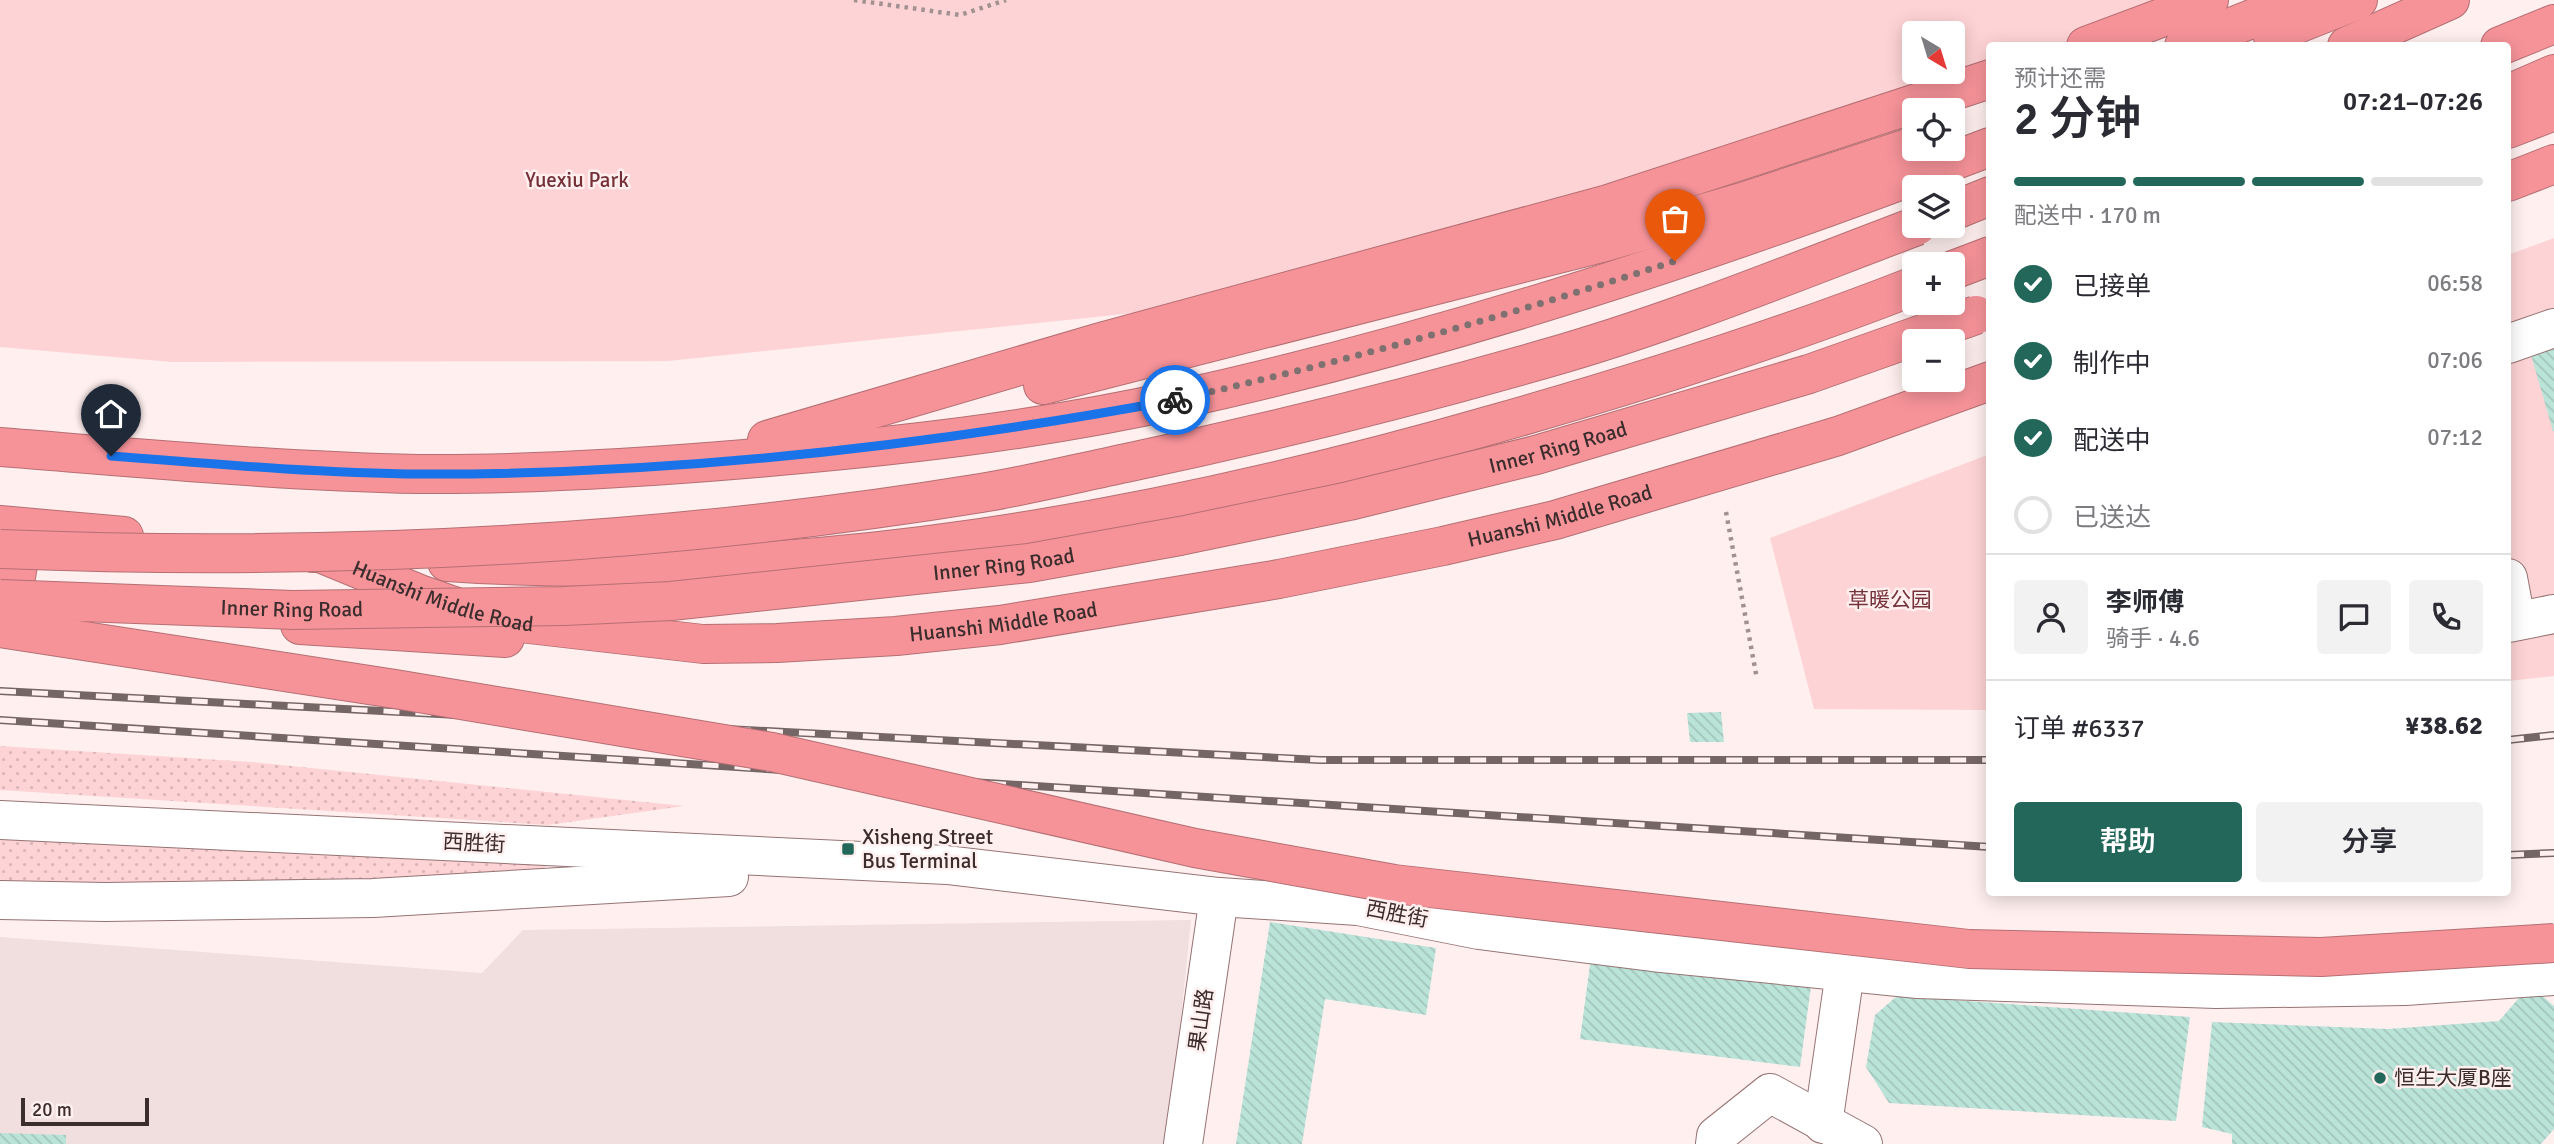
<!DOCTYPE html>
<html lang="zh">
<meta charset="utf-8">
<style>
:root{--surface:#fff;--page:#f2f2f3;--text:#2b2b33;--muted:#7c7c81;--line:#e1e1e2;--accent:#22675a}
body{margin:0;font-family:Signika,"Noto Sans SC",sans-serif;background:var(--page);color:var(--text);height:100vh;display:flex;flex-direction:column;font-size:26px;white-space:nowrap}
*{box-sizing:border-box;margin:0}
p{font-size:23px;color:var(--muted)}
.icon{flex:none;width:38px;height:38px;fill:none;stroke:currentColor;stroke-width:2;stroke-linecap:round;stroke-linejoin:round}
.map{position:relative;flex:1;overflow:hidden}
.side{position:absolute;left:1986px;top:42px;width:525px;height:854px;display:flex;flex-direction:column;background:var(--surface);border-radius:7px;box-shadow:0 4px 18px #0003}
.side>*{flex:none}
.needle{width:46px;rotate:142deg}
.tools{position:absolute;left:1902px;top:21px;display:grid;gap:14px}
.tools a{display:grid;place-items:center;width:63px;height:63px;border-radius:7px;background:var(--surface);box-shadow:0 4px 18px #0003;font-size:35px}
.scale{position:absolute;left:21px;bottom:18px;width:128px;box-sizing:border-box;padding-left:7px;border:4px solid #3c2d2d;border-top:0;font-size:19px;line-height:24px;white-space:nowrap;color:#3c2d2d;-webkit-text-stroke:5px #ffefef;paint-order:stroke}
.pin{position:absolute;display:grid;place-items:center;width:60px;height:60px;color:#fff;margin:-72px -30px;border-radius:50% 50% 50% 0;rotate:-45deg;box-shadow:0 0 7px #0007}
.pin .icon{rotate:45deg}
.courier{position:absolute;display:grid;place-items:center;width:70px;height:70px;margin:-35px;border:5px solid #1a73e8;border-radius:50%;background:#fff;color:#222;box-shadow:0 2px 9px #0007}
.head em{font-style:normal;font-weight:600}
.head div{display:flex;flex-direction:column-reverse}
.head{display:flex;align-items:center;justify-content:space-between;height:119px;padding:0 28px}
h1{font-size:46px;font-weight:600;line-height:52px}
.bar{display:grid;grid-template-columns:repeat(4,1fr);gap:10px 7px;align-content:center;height:84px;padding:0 28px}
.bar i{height:9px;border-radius:5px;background:var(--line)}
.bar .active{background:var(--accent)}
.bar p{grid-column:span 4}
.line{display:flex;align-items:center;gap:18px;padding:0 28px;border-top:2px solid var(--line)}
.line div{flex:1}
.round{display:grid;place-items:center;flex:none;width:74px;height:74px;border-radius:7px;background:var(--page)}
ol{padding:0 28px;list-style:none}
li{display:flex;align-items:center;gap:21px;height:77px}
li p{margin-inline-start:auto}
li .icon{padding:7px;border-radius:50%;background:var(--accent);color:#fff;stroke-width:4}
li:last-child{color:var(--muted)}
li i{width:38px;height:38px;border:4px solid var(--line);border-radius:50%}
.button{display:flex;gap:14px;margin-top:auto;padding:14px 28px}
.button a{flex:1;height:80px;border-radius:7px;background:var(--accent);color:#fff;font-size:28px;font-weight:600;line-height:80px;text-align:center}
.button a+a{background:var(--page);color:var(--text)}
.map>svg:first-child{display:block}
.built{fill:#f1dedf}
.grass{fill:url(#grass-dots)}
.park{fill:#fed3d5;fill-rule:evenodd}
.building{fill:url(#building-back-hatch)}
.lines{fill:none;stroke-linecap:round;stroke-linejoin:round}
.minor-casing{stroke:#967374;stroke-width:40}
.highway-casing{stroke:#b56f73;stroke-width:40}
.path{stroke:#a19191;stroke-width:4.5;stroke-dasharray:3.5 5;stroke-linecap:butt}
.minor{stroke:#fff;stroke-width:38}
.highway{stroke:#f69399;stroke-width:38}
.rail-casing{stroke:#756666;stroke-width:8}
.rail{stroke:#ffefef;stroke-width:5;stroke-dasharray:16;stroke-linecap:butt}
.highway-bridge-casing{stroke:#b56f73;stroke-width:40;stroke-linecap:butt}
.highway-bridge{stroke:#f69399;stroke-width:38}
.done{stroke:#807171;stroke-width:7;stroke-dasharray:0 12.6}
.route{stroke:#1a73e8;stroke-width:9}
.poi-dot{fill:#22675a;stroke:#ffefef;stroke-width:2.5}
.labels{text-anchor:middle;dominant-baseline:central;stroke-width:5;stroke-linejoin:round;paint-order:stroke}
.park-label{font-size:21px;fill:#763138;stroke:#ffefef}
.street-label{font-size:21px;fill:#3c2d2d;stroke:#ffefef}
.poi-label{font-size:21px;fill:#3c2d2d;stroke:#ffefef;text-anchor:start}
</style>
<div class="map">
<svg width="2554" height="1144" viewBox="0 0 2554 1144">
<defs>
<pattern id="grass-dots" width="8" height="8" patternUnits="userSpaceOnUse" patternTransform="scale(1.75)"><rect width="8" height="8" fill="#fed3d5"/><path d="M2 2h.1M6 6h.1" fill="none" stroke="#dbb5b7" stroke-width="1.8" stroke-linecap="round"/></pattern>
<pattern id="building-back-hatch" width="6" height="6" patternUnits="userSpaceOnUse" patternTransform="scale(1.75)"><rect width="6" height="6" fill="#bbe4d9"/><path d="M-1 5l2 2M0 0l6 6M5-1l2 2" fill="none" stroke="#a2c4bb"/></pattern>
</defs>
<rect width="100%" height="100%" fill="#ffefef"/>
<polygon class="built" points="1191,920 1168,1144 0,1144 0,937 482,973 523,930"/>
<g class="grass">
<polygon points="0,746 251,762 684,806 548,825 0,790"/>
<polygon points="0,831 549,864 535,876 0,888"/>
</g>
<g class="park">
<path d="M0 0H2182L2060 45 1990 46V72L1582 203 1163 310 668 361 172 362 0 347ZM1914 33H1953V72H1914Z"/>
<polygon points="2554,238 2554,676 2508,681 2508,255"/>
<polygon points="1990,454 1990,710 1814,709 1770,538"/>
</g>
<g class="building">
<polygon points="2554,346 2554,431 2553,431 2531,355"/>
<polygon points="1721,712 1724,742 1690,742 1687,713"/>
<polygon points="1270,922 1436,948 1426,1015 1325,999 1302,1144 1236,1144"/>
<polygon points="1592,950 1812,979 1800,1067 1580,1039"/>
<polygon points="2530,985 2554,1006 2554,1129 2541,1144 2232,1144 2232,1134 2202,1127 2212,1022 2388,1029 2499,1021"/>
<polygon points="1897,996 2190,1017 2176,1121 1889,1103 1866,1067 1875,1015"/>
<polygon points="0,1133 66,1135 66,1144 0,1144"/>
</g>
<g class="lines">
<g class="minor-casing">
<g id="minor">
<polyline points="2508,344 2554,328"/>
<polyline points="2508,578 2516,621"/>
<polyline points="2508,623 2554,614"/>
<polyline points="0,820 947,865 1219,897 1358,906 1479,930 1652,952 1918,979 2216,989 2405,986 2554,976"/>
<polyline points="0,900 105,902 373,898 729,877"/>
<polyline points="1823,1124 1845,972"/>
<polyline points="1183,1144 1219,897"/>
<polyline points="1715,1144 1716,1136 1770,1093 1863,1144"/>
</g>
</g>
<g class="highway-casing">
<g id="highway">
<polyline points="2272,34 2358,0"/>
<polyline points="2086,46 2209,0"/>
<polyline points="2184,46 2299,0"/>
<polyline points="2347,46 2450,0"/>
<polyline points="2500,46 2554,24"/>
<polyline points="2508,94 2554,74"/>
<polyline points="2508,129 2554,111"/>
<polyline points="2508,182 2554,164"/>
<polyline points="1953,211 1990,196"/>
<polyline points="1953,270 1990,256"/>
<polyline points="1043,385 1605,242 1742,202 1914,146"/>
<polyline points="767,440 1101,342 1608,204 1990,79"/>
<path d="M0 447C139 458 278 471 418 474 527 475 637 468 745 459 891 447 1037 431 1180 399 1457 338 1725 248 1990 147"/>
<polyline points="0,525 124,536"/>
<path id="s1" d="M313 553H320L422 595 465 610 520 623 703 644 777 643 896 636 1000 625 1279 579 1443 546 1555 520 1838 436 1990 381"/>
<path d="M447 562C804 586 1157 521 1498 423 1639 383 1779 339 1914 286"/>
<polyline points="14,589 24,528"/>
<polyline points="300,625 505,638"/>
</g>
</g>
<g class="path">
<polyline points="854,0 960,15 1006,0"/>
<polyline points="1726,512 1757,679"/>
</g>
<use href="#minor" class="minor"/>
<use href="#highway" class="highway"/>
<g class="rail-casing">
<g id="rail">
<polyline points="0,691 1320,760 1990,760"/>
<polyline points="0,720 1990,847"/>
<polyline points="2508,740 2554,735"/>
<polyline points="2508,855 2554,853"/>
</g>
</g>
<use href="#rail" class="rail"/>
<g class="highway-bridge-casing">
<g id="highway-bridge">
<path d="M0 549C331 562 654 546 981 493 1030 485 1078 473 1126 463 1273 432 1420 395 1565 353 1684 318 1800 270 1917 226"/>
<path id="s2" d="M0 599 293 610 564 606 671 601 1029 563 1180 536 1349 501 1536 455 1809 374 1976 315"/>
<polyline points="0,628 395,689 772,752 1195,848 1394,884 1969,949 2321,957 2554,943"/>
</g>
</g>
<use href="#highway-bridge" class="highway-bridge"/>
</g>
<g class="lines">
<path class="done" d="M1175 400C1344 362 1510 315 1675 261"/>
<path class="route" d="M111 456C214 464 318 473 422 474 675 475 927 446 1175 400"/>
</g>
<g class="poi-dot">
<rect x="841" y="842" width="14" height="14" rx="3.5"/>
<circle cx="2380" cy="1078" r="7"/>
</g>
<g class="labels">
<g class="park-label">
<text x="577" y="180">Yuexiu Park</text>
<text x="1890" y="600">草暖公园</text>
</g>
<g class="street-label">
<text stroke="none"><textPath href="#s2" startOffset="1573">Inner Ring Road</textPath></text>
<text stroke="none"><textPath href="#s1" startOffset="1272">Huanshi Middle Road</textPath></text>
<text stroke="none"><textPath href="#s2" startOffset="1006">Inner Ring Road</textPath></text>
<text stroke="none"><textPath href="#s1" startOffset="138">Huanshi Middle Road</textPath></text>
<text stroke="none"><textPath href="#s2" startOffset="292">Inner Ring Road</textPath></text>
<text stroke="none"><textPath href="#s1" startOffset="705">Huanshi Middle Road</textPath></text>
<text transform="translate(474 843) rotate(3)">西胜街</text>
<text transform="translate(1397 914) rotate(11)">西胜街</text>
<text transform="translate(1201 1020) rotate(-82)">果山路</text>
</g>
<g class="poi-label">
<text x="862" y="837">Xisheng Street<tspan x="862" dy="24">Bus Terminal</tspan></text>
<text x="2394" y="1078">恒生大厦B座</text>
</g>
</g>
</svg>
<div class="tools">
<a><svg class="needle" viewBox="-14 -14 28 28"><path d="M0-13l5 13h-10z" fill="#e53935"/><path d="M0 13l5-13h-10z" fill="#7c7c81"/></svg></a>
<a><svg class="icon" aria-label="locate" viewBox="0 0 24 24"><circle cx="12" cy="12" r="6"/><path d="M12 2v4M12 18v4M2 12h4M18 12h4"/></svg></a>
<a><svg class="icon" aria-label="layers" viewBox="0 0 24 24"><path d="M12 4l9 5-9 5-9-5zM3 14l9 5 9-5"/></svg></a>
<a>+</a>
<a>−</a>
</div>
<div class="scale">20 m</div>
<div class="pin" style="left:1675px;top:261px;background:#ea580c"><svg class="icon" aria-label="bag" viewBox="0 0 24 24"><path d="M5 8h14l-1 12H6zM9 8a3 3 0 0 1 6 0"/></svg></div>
<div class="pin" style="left:111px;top:456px;background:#1f2937"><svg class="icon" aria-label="home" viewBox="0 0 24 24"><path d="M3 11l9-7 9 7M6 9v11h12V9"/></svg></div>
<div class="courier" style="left:1175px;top:400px"><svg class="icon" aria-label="bike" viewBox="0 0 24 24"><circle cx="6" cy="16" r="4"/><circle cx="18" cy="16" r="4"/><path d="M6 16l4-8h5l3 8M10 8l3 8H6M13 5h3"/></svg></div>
<section class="side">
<div class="head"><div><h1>2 分钟</h1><p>预计还需</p></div><em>07:21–07:26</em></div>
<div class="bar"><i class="active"></i><i class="active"></i><i class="active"></i><i></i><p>配送中 · 170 m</p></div>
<ol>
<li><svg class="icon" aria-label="check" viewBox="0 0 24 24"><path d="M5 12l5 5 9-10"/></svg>已接单<p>06:58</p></li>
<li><svg class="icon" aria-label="check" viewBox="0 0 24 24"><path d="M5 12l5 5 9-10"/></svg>制作中<p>07:06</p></li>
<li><svg class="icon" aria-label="check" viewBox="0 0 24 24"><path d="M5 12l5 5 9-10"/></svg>配送中<p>07:12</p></li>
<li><i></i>已送达</li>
</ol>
<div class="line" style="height:126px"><a class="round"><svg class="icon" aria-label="person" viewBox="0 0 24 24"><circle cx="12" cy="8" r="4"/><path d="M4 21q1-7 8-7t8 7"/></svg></a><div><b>李师傅</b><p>骑手 · 4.6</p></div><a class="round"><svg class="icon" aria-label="chat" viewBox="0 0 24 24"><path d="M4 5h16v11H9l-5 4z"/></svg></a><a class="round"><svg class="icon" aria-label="phone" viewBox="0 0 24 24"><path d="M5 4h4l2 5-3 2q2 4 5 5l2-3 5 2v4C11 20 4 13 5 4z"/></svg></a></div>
<div class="line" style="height:91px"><div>订单 #6337</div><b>¥38.62</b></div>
<div class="button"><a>帮助</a><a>分享</a></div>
</section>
</div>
